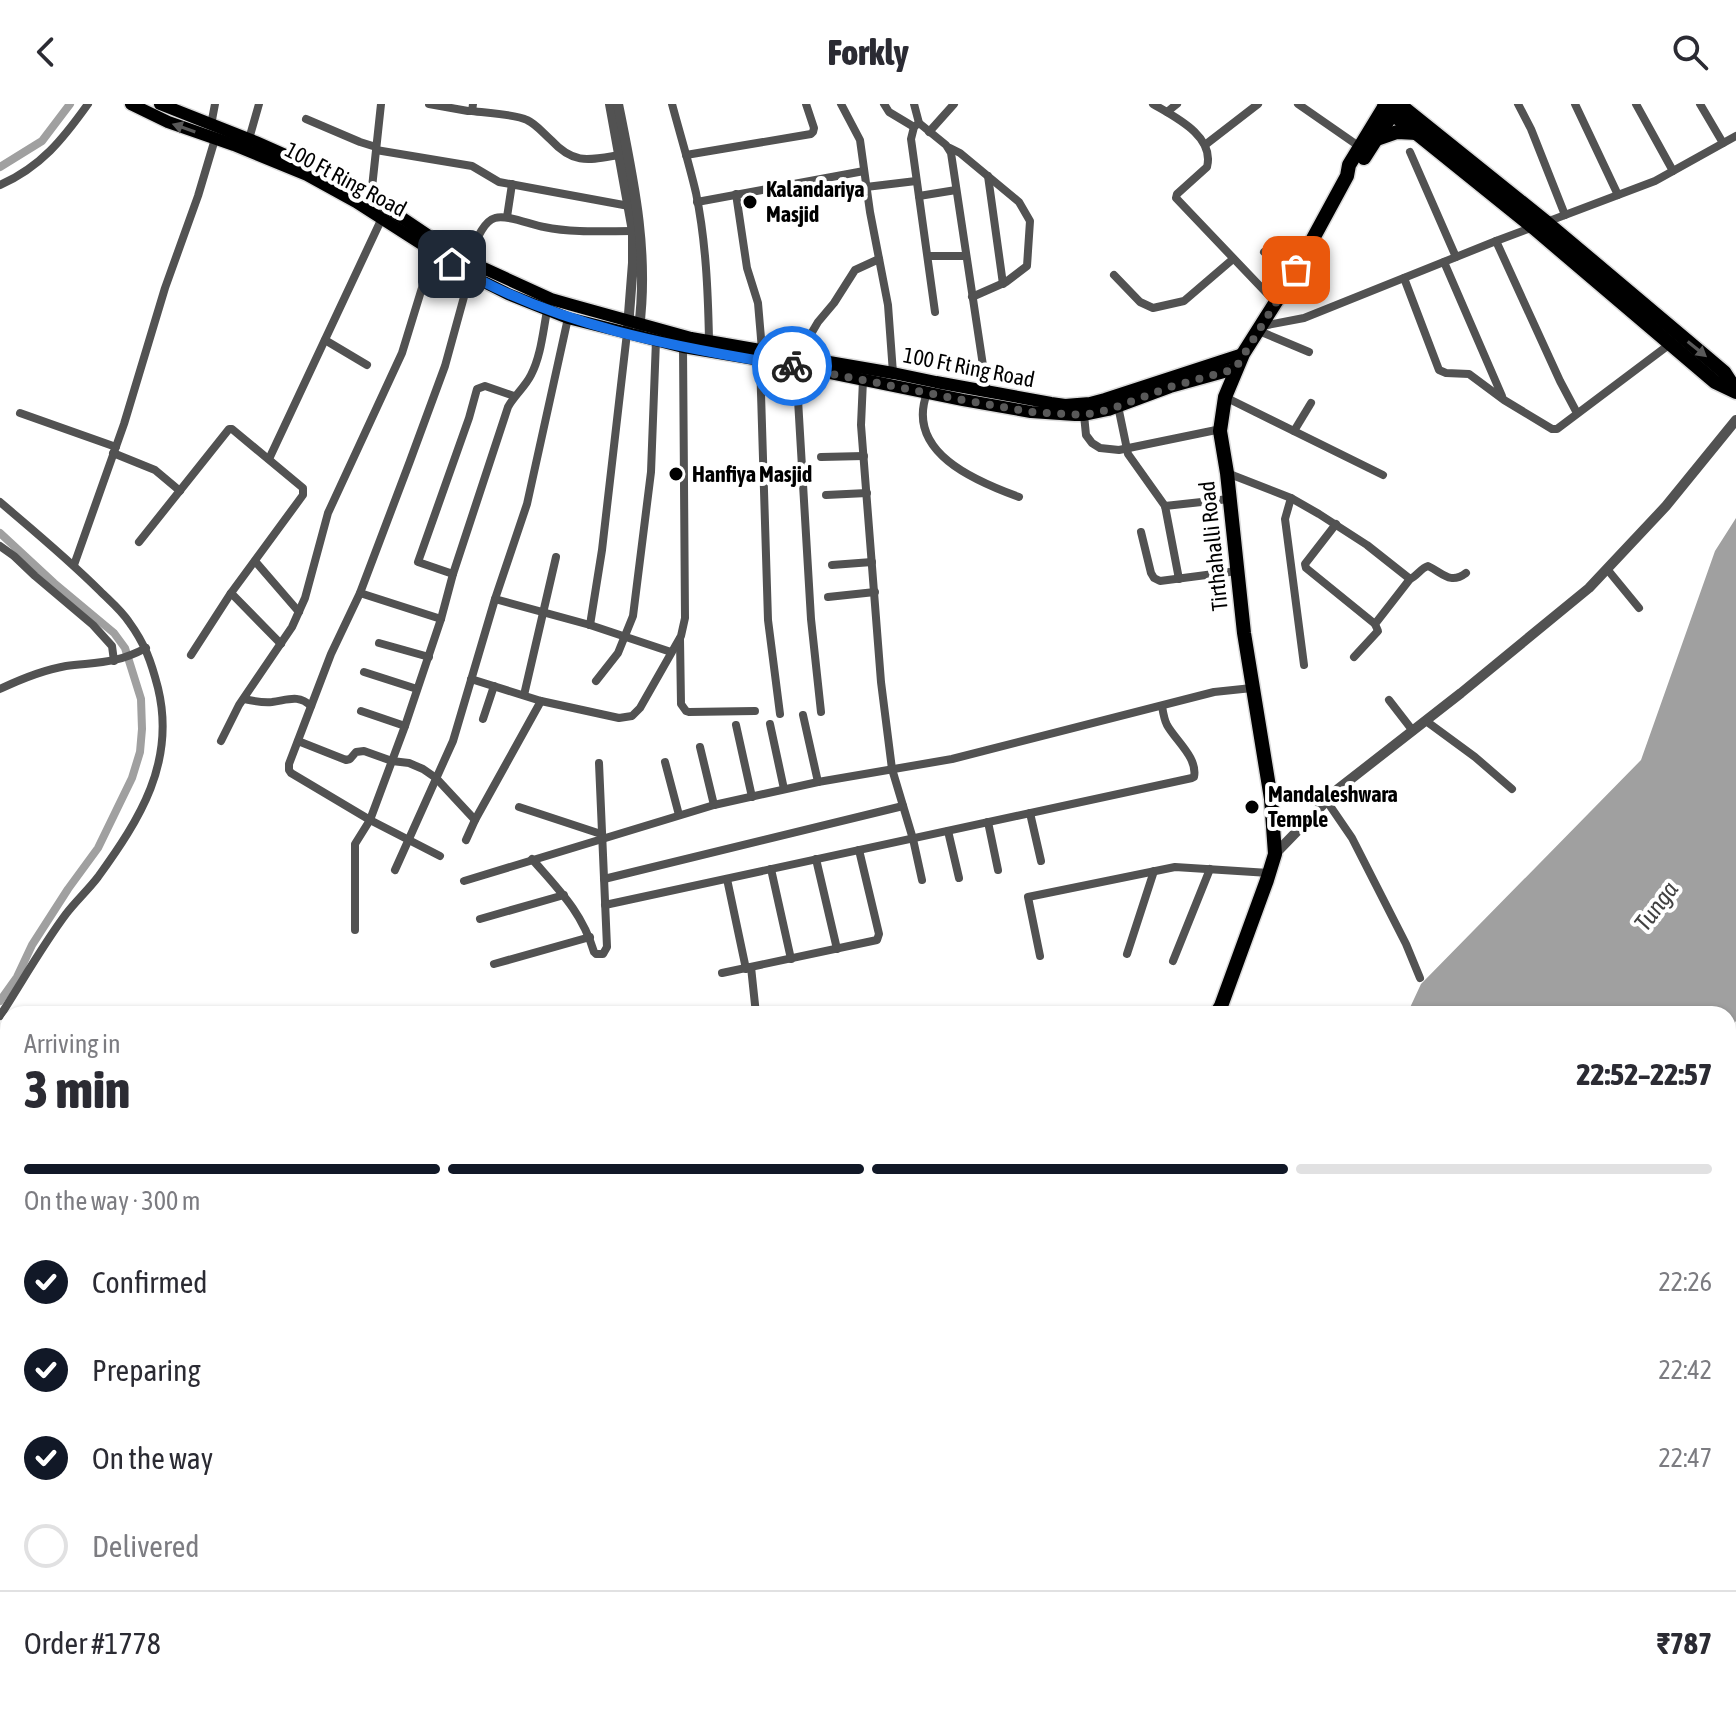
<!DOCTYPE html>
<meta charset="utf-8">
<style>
:root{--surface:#fff;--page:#f7f7f7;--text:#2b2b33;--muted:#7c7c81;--line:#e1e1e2;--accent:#111827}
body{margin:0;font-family:"Asap Condensed",sans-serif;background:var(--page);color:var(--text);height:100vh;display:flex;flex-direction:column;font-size:30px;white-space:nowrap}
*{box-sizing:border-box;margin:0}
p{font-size:26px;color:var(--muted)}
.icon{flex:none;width:44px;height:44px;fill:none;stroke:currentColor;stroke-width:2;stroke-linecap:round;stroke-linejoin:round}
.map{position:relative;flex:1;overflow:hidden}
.drawer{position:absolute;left:0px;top:902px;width:1736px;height:706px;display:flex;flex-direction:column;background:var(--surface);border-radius:24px 24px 0 0;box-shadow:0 2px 6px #0004}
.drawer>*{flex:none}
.pin{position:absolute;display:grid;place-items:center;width:68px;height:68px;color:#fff;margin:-34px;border-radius:16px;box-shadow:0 4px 12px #0006}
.courier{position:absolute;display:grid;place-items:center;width:80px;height:80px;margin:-40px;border:6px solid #1a73e8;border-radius:50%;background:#fff;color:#222;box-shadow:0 2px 10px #0007}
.summary em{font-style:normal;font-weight:800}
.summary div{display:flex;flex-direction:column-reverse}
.summary{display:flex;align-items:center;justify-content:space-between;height:136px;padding:0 24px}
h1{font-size:52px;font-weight:800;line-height:60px}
.bar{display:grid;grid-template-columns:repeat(4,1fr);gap:12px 8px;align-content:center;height:96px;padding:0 24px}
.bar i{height:10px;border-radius:6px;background:var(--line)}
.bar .current{background:var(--accent)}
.bar p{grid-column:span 4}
.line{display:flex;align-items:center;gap:20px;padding:0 24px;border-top:2px solid var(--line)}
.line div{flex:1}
ol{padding:0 24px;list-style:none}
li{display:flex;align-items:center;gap:24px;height:88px}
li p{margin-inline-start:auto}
li .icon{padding:8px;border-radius:50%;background:var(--accent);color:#fff;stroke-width:4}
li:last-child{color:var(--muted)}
li i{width:44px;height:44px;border:4px solid var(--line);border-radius:50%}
header{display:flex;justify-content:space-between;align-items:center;height:104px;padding:0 24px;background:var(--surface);font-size:36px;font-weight:800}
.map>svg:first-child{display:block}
.water{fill:#a0a0a0}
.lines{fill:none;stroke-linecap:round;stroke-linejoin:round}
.canal{stroke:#a0a0a0;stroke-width:8}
.primary-casing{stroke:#dbdbdb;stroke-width:15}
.trunk-casing{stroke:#dbdbdb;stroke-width:17}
.minor{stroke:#525252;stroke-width:8}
.tertiary{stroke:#525252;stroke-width:10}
.primary{stroke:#000;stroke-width:12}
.trunk{stroke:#000;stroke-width:14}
.oneway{fill:#595959}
.done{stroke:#595959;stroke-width:8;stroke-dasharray:0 14.4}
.route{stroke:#1a73e8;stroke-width:10}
.poi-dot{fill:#000;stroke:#fff;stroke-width:3}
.labels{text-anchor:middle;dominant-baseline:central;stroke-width:8;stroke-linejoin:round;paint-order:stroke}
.street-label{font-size:22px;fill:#000;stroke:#fff}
.poi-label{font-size:22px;font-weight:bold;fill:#000;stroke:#fff;text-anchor:start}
.water-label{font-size:24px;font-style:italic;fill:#414141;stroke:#fff}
</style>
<header><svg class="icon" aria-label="back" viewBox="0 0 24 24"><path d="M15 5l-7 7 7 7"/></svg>Forkly<svg class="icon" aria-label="search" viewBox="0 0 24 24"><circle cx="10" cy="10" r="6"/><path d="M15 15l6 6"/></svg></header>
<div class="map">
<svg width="1736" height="1607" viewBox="0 0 1736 1607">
<rect width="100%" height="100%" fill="#fff"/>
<g class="water">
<polygon points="1736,414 1736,917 1728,927 1728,910 1407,910 1421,880 1641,656 1715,447"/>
<polygon points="1171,1600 1532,1600 1534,1607 1172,1607"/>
</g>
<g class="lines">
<g class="canal">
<polyline points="0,63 42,37 70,0"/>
<polyline points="0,429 54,479 114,529 125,544 141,595 142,625 140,648 132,674 98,744 68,785 32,841 17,873 0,897"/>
</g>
<g class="primary-casing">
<g id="primary">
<polyline points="131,0 168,18 234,41 307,71 356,98 470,171 508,190 568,214 683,243 796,262 963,296 1031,308 1075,311 1084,311 1108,306 1170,283 1235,265"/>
<polyline points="160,0 256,38 328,70 371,93 444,142 479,162 551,195 572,201 691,234 893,269 936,278 1051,299 1065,301 1090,299 1105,295 1243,250"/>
</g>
</g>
<g class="trunk-casing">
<g id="trunk">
<polyline points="1399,0 1546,118 1704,251 1724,268 1736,286"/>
<polyline points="1384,3 1534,124 1715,278 1736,288"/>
<polyline points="1377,35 1397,28 1417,29"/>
<polyline points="1364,54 1396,4"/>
<polyline points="1216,910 1221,902 1267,776 1275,750 1271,695 1244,529 1227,369 1220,327 1225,293 1243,250 1296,166 1347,72 1349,61 1386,0"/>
<polyline points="1044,1600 1044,1607"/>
</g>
</g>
<g class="minor">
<polyline points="429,0 468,7 472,7 473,0"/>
<path d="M672 0C680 30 689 59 696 89 706 138 708 187 709 236"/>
<polyline points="841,0 860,36 870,108 888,201 893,269"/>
<polyline points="884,0 889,8 914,23"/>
<polyline points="914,0 919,19 946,41 951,49 987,288"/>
<path d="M1153 0C1175 13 1215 32 1207 63L1177 90 1176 94 1276 199"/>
<polyline points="1298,0 1360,43"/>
<polyline points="1518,0 1531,25 1565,111"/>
<polyline points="1575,0 1618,91"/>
<polyline points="1636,0 1673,67"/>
<polyline points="1700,0 1723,39"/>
<path d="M472 7C486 9 515 10 527 16 536 20 543 29 551 36 574 61 589 56 619 51"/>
<polyline points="1167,8 1177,0"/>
<polyline points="306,15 360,38 376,43"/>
<polyline points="919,19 914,23 911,35 935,208"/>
<polyline points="211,21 215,0"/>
<polyline points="929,28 954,0"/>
<polyline points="249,35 259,0"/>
<polyline points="1205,41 1258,0"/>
<polyline points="950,44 960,49 1019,98 1030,117 1027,162 1006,178 972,193"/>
<polyline points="376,46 472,62 499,78 629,102"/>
<polyline points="1410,48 1456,153"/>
<polyline points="686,51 811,30 813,28 814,24 806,0"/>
<polyline points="988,72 1003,180"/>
<path d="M0 81C41 63 63 35 88 0"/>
<polyline points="866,83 916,77"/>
<polyline points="736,90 747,164 758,199 762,246"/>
<polyline points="919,92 956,86"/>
<polyline points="371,93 381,0"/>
<polyline points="697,98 864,67"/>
<polyline points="507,113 512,80"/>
<polyline points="1496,137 1560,277 1577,309"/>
<polyline points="1264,148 1285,163 1296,166"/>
<polyline points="928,152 966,152"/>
<path d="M468 156C474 144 481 118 495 114 507 110 531 121 544 123 573 129 604 127 633 127"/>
<polyline points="1444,158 1502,292"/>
<polyline points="1114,171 1140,198 1153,204 1184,197 1233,155"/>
<polyline points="1404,174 1439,266 1446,269 1469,270 1504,296 1552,325 1557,325 1670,240"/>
<polyline points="1262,222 1304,214 1496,137 1655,77 1736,32"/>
<polyline points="1259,227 1309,248"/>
<polyline points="325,236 367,261"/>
<polyline points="803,253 808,235 818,218 834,199 855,166 879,155"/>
<polyline points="760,257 768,516 780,610"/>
<polyline points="796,262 811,515 821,608"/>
<polyline points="863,276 861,321 881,578 892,665 913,735 922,776"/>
<path d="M927 289C905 348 975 377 1019 393"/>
<polyline points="1225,293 1383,371"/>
<polyline points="1118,302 1128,350 1165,402 1179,475"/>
<polyline points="20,309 116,343"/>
<polyline points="1084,311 1086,331 1092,339 1100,344 1119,346 1221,325"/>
<polyline points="1294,327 1311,299"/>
<polyline points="113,349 155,366 180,387"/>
<polyline points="821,353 864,352"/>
<polyline points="269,355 382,114"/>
<polyline points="1227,369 1291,394 1319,410 1367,441 1410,475"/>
<polyline points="826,391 867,389"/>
<polyline points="1291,394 1285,415 1304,561"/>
<path d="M0 398C34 427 68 455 100 487 110 497 121 506 129 518 145 540 151 557 158 584 176 658 140 715 98 773 88 786 76 797 66 810 42 842 22 878 0 912"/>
<polyline points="1165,402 1229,395"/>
<polyline points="1336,420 1305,460 1306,464 1375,520"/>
<polyline points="1141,428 1151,469 1154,474 1160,477 1237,467"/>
<polyline points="139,438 229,325 232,325 303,384 303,391 231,489 191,551"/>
<polyline points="0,442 14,452 35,472 93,521 112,542 114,557"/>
<polyline points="255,457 299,508"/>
<polyline points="74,461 124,320 165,184 198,92 215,35"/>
<polyline points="832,461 872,458"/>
<polyline points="1607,465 1639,504"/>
<polyline points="453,470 418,458 469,314 477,285 485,282 514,292"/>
<polyline points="231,489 281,540"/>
<polyline points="360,489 441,515"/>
<polyline points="828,493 875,488"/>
<polyline points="495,495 590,521 671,548"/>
<polyline points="590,521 602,446 627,229"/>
<polyline points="680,535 681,600 686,607 689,608 755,607"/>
<polyline points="379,539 429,553"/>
<path d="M1354 553 1378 527 1375 520 1410 475C1417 472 1421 464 1428 462 1443 469 1450 481 1466 469"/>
<polyline points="364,568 417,585"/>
<polyline points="471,575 541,597 619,614 632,612 640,604 681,532 685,514 683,243"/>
<polyline points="596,577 618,549 633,512 651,368 656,236"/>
<path d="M0 585C21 575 43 566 66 562 98 558 116 560 146 544"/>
<polyline points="524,591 556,453"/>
<path d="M244 595C253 597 262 599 272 598 288 596 298 590 311 602"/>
<polyline points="1389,596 1413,627"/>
<polyline points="361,607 405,622"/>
<polyline points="803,611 818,678"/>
<polyline points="483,615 494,582"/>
<polyline points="1426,617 1475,653 1512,685"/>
<polyline points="770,620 784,685"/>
<polyline points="736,621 752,693"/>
<polyline points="221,637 239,601 292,523 305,494 328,409 402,249 433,148"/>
<polyline points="298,637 346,656 350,655 356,648 364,647 392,657 409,659 423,665 436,674 475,716"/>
<polyline points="700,643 714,701"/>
<polyline points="665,658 679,711"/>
<polyline points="1326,696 1352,734 1406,840 1420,874"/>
<polyline points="519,703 601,730"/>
<polyline points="1030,709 1041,757"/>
<polyline points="988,718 998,766"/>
<polyline points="948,727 959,774"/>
<polyline points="466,736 475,716 541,597"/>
<polyline points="440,752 370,716 291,669 289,666 289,660 331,550 360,489 410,357 445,262 470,171"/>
<path d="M532 755C559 786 582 808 594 848L596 850H603L607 843 599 659"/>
<polyline points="816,755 837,845"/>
<polyline points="771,765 791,855"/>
<polyline points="395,766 453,637 495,495 527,400 568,214"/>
<polyline points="604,775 903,702"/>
<polyline points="727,775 746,865"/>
<polyline points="464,777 714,701 818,678 952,655 1214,588 1252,584"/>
<path d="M605 801 1192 674 1194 673C1198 654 1176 637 1167 621 1164 615 1163 608 1162 602"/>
<polyline points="480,815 564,791"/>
<path d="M355 826V740L370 716 405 622 441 515 453 470 508 303C514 292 525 283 531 271 541 252 543 227 547 207"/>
<polyline points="1127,850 1154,767"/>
<polyline points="1040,852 1028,793 1175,763 1269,769"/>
<polyline points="1173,857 1210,765"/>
<polyline points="494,860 590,833"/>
<polyline points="751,863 756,910"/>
<polyline points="722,869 877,836 879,830 859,746"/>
<polyline points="502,1607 507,1603 514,1607"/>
</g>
<g class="tertiary">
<polyline points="610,0 633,127 633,159 628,223"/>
<path d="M618 0C633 75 649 147 639 224"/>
<polyline points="1275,750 1338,685 1461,589 1589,484 1666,402 1736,316"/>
<polyline points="1000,1607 1018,1600"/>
</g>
<use href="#primary" class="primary"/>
<use href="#trunk" class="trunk"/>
</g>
<defs><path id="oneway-solid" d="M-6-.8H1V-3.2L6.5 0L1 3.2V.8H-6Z" transform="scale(2)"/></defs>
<g class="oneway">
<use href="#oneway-solid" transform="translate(184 24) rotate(-161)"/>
<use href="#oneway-solid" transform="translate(1697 245) rotate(39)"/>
</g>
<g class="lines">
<polyline class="done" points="792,262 963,296 1031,308 1084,311 1108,306 1170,283 1235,265 1296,166"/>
<path class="route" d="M452 160C550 221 678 244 792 262"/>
</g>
<g class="poi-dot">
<circle cx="750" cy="98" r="8"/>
<circle cx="676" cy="370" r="8"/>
<circle cx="1252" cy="703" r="8"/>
</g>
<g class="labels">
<g class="street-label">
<text transform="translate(346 75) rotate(28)">100 Ft Ring Road</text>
<text transform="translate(969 263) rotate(11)">100 Ft Ring Road</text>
<text transform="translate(1213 442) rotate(-96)">Tirthahalli Road</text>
</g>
<g class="poi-label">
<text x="766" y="85">Kalandariya<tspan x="766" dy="25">Masjid</tspan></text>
<text x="692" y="370">Hanfiya Masjid</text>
<text x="1268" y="690">Mandaleshwara<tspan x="1268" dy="25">Temple</tspan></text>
</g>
<g class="water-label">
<text transform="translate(1656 802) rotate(-53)">Tunga</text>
</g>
</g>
</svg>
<div class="pin" style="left:1296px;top:166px;background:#ea580c"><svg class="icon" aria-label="bag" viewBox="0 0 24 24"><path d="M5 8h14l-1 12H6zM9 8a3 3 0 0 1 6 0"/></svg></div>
<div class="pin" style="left:452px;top:160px;background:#1f2937"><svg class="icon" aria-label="home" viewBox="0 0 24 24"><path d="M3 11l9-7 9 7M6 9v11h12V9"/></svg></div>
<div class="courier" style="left:792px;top:262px"><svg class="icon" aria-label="bike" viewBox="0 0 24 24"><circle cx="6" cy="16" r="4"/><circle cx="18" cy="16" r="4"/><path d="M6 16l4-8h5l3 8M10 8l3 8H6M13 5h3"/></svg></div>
<section class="drawer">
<div class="summary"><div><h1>3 min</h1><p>Arriving in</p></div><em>22:52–22:57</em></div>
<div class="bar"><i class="current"></i><i class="current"></i><i class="current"></i><i></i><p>On the way · 300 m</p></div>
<ol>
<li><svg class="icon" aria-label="check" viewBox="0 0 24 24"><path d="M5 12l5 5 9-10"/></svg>Confirmed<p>22:26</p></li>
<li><svg class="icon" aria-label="check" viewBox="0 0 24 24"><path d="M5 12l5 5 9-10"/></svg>Preparing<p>22:42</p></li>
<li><svg class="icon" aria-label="check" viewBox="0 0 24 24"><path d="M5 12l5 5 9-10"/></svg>On the way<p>22:47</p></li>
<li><i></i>Delivered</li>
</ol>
<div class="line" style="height:104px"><div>Order #1778</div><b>₹787</b></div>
</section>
</div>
